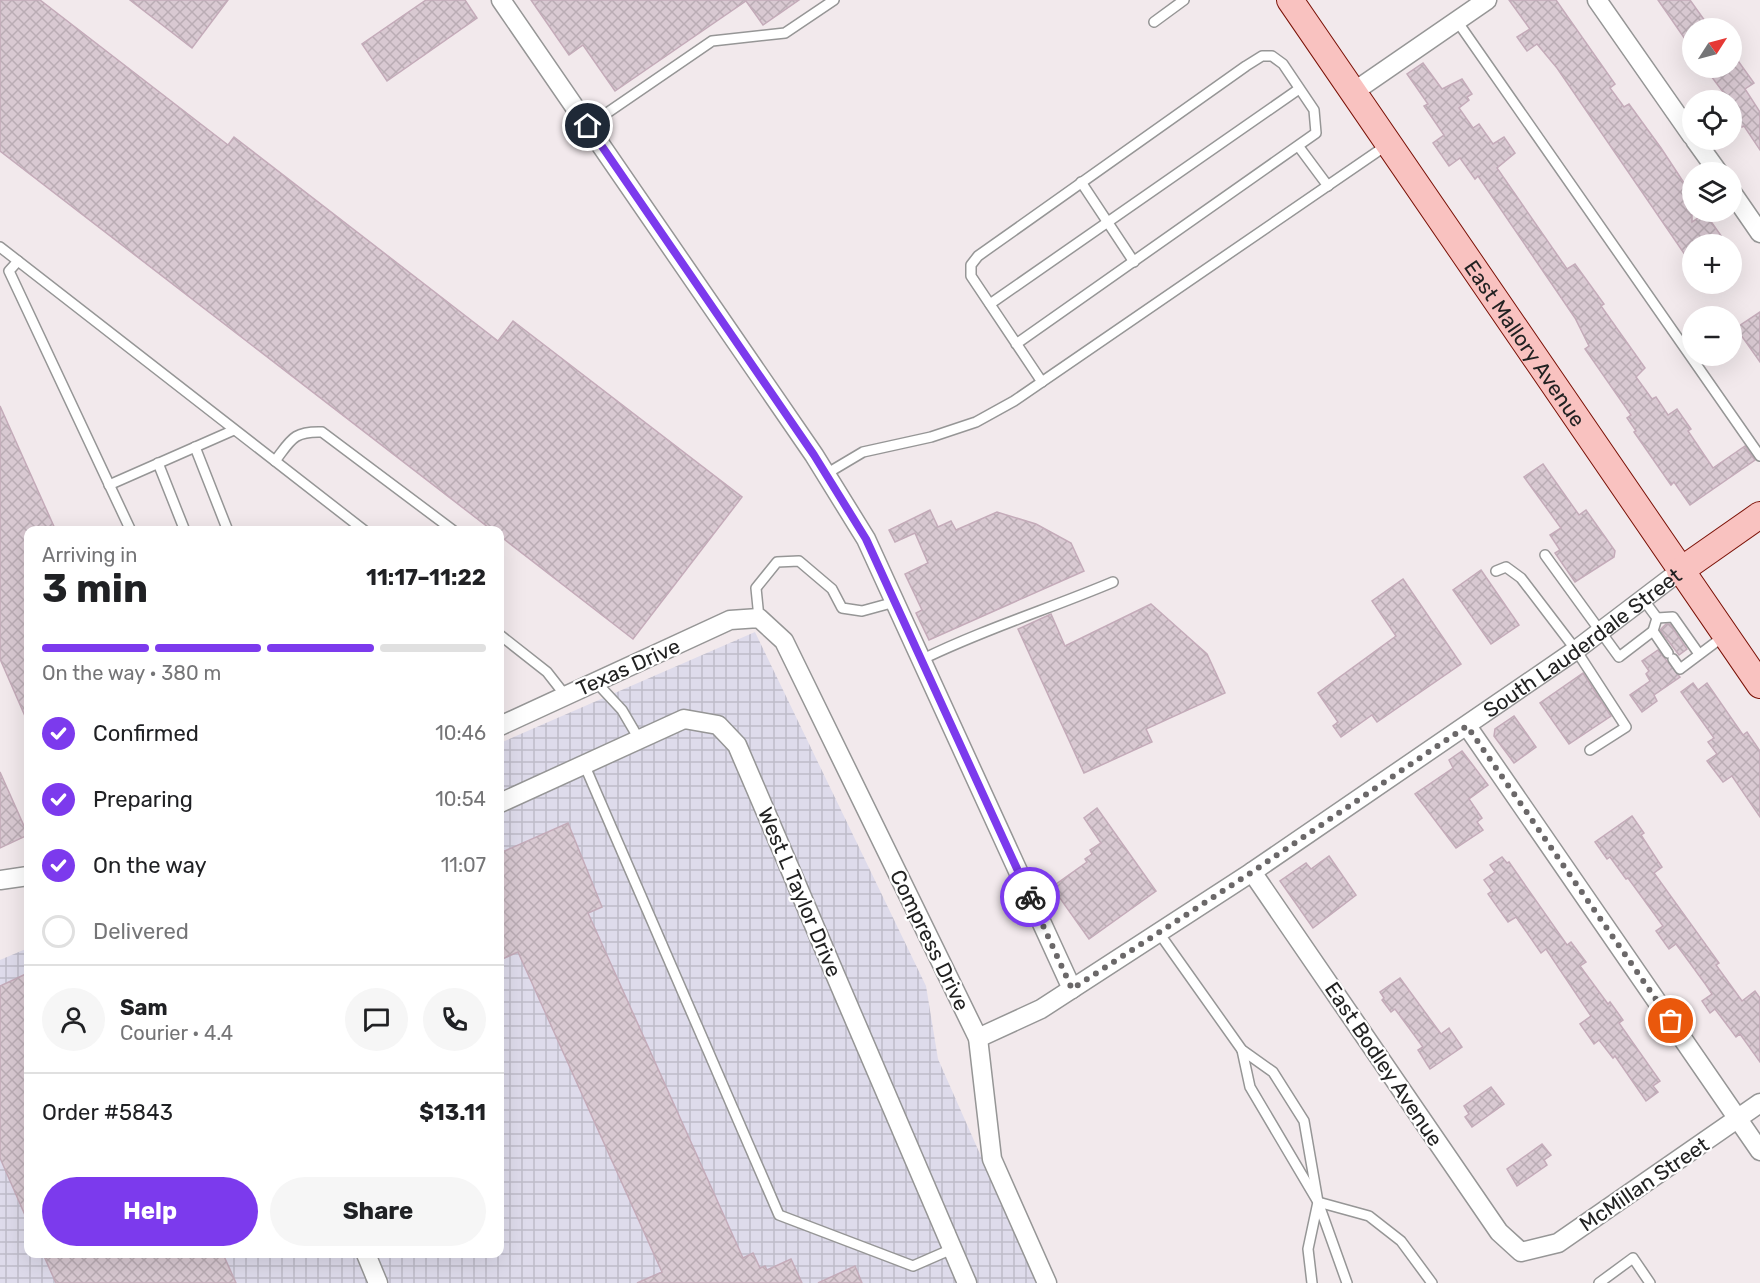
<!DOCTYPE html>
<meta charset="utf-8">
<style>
:root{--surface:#fff;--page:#f6f6f6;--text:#202124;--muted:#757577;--line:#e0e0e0;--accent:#7c3aed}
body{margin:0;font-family:Rubik,sans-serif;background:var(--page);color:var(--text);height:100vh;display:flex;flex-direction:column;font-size:22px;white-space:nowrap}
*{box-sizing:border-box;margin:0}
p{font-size:20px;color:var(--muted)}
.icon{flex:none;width:33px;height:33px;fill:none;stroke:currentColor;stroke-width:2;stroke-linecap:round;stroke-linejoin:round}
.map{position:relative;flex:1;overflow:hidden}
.drawer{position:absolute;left:24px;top:526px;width:480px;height:732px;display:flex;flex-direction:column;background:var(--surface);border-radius:12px;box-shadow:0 6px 24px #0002}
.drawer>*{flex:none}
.needle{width:39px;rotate:54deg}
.tools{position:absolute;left:1682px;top:18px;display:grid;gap:12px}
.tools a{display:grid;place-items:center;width:60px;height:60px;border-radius:50%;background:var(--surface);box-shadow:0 6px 24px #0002;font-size:30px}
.pin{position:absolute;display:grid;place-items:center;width:51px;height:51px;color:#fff;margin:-26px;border:3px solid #fff;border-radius:50%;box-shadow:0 2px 6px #0007}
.courier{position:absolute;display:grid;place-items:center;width:60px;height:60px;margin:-30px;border:4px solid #7c3aed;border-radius:50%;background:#fff;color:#222;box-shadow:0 2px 8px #0007}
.headline em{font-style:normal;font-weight:700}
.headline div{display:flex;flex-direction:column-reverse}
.headline{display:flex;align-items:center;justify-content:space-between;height:102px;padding:0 18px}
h1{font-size:39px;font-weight:700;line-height:45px}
.bar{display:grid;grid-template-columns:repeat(4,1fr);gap:9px 6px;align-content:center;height:72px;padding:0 18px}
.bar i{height:8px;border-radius:4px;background:var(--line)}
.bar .current{background:var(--accent)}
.bar p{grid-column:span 4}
.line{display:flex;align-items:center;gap:15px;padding:0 18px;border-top:2px solid var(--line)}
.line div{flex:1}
.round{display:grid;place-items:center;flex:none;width:63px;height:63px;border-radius:32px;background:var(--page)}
ol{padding:0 18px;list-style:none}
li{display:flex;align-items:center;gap:18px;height:66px}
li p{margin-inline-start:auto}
li .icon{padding:6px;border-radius:50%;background:var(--accent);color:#fff;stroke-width:4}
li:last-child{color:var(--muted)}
li i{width:33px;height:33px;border:3px solid var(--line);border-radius:50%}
.button{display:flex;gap:12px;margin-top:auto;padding:12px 18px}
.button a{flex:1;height:69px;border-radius:36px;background:var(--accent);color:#fff;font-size:24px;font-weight:700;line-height:69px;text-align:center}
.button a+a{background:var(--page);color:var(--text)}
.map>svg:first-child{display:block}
.industrial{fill:url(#industrial-grid)}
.building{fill:url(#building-cross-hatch);stroke:#c4abb9;stroke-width:1.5}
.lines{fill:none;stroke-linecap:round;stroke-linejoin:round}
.lane-casing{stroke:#969696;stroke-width:12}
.street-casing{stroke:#969696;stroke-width:21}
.secondary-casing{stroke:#7b1207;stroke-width:28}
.lane{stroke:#fff;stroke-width:9}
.street{stroke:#fff;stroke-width:18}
.secondary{stroke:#f9c2c0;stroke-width:26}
.done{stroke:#6b6869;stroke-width:6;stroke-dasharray:0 10.8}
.route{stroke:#7c3aed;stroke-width:8}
.labels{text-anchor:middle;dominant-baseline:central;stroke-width:4.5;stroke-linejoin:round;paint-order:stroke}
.street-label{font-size:21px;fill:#222;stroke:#fff}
</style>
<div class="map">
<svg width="1760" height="1283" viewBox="0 0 1760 1283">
<defs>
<pattern id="industrial-grid" width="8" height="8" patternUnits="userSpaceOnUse" patternTransform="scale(1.5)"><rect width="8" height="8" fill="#dedbeb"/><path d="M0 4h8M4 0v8" fill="none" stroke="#bebcc9"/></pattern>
<pattern id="building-cross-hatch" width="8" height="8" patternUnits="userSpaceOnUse" patternTransform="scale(1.5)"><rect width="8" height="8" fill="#d9c9d2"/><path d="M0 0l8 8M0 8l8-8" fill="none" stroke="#baacb4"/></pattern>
</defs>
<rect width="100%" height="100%" fill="#f2e9ec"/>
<polygon class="industrial" points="755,632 926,986 938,1059 1037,1283 0,1283 0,960 28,948 28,1254 500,1254 500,743"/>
<g class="building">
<polygon points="0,0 40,0 228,145 234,137 498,341 513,321 742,497 633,639 500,536 500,531 493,531 0,151"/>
<polygon points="130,0 228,0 192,48"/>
<polygon points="426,0 465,0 477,18 387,81 362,44"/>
<polygon points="531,0 799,0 763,25 746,1 615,91 583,45 569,55"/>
<polygon points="1509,0 1556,0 1615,84 1610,88 1624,107 1629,104 1661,148 1692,195 1692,222 1705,213 1722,237 1712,244 1692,244 1692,265 1557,68 1537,44 1527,51 1517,37 1530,29"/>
<polygon points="1658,0 1690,0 1705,21 1701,23 1705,28 1692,28 1692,49"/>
<polygon points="1736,58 1754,83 1745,89 1760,112 1760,150 1744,126 1742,127 1733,115 1738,112 1711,76 1724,68 1731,68 1731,62"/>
<polygon points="1423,63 1442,89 1462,79 1472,94 1467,97 1469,100 1459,108 1473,128 1479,124 1493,144 1504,137 1515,153 1497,168 1567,269 1575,264 1604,304 1601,306 1645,368 1636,377 1652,399 1656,397 1668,415 1677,409 1691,429 1688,431 1713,468 1745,446 1755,460 1690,505 1674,482 1671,485 1634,432 1636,431 1627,418 1631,415 1585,349 1589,346 1575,318 1478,176 1475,179 1460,158 1449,166 1433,143 1444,135 1424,106 1428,104 1407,74"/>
<polygon points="1760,312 1760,362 1736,328"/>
<polygon points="0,406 56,531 28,531 28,723 0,659"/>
<polygon points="1543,464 1579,515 1586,510 1615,551 1614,557 1575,582 1555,553 1560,550 1550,535 1561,528 1524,477"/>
<polygon points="930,510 938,527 951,521 956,530 997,512 1036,524 1071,543 1084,571 929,640 916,613 922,610 905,574 928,563 915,533 895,542 889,530"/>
<polygon points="1481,570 1519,625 1491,644 1453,590"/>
<polygon points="1403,579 1461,664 1377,722 1372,715 1341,737 1333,726 1338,722 1318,693 1396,636 1372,601"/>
<polygon points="1151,604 1207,654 1225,693 1146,729 1152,742 1084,773 1018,629 1051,614 1065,646"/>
<polygon points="1666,624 1670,624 1687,649 1679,655 1660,630"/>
<polygon points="1658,650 1680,677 1654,695 1657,701 1642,712 1630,695 1650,681 1646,674 1649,671 1642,661"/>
<polygon points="1583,673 1611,716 1569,744 1540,703"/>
<polygon points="1693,683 1698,690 1707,683 1743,735 1747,732 1760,751 1760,817 1732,776 1723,782 1707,761 1717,754 1708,742 1714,738 1681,692"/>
<polygon points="1514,716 1536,747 1514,763 1494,736 1495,729"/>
<polygon points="1462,751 1488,785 1469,799 1482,818 1477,822 1483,830 1456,848 1415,794 1453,768 1449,760"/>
<polygon points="0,772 28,835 0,848"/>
<polygon points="1097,808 1156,891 1089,939 1052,887 1087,862 1085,859 1092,854 1090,850 1101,843 1084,818"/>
<polygon points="1632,816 1644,833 1641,835 1662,867 1654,873 1719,963 1716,965 1742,1001 1755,991 1760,998 1760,1062 1740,1034 1736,1037 1715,1009 1710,1013 1702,1001 1712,994 1706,985 1676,944 1669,949 1656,931 1663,926 1628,878 1626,879 1610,857 1607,859 1595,842"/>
<polygon points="568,823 602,907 588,913 743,1258 753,1253 760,1268 765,1266 767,1270 791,1259 802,1283 637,1283 662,1272 518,952 500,960 500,853"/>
<polygon points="1329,856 1356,895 1313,928 1280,881 1306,863 1311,869"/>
<polygon points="1502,857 1507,863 1509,862 1567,945 1571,942 1586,962 1580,966 1608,1004 1610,1002 1623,1020 1619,1023 1660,1081 1653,1086 1658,1092 1646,1101 1615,1056 1613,1058 1599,1040 1594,1044 1580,1024 1591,1016 1546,949 1541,953 1516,917 1508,922 1488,894 1492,891 1484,880 1495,872 1490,865"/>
<polygon points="28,973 28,1222 0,1158 0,986"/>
<polygon points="1400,978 1441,1034 1449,1028 1462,1047 1430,1069 1418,1050 1423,1047 1395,1009 1391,1012 1382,1000 1384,998 1380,992"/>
<polygon points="1491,1087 1504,1104 1472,1127 1465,1117 1469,1114 1464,1106"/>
<polygon points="1542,1144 1551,1155 1544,1160 1547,1165 1517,1186 1507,1169"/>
<polygon points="43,1254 223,1254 236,1283 56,1283"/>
<polygon points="855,1266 862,1283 818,1283"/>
</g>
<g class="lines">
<g class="lane-casing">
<g id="lane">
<polyline points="1457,21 1760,456"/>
<polyline points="1154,22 1184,0"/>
<polyline points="588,126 712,41 785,33 834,0"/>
<polyline points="1299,147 1328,186"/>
<polyline points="1081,182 1134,262"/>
<polyline points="0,247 365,531"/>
<polyline points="18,261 9,271 131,531"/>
<polyline points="990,304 1299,89"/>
<polyline points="1016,344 1316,133 1314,110 1283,64 1272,56 1262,56 1246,66 978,256 971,265 971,276 1042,382"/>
<polyline points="195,447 228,531"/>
<path d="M275 461C291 440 293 431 322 432L454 531"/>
<polyline points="158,463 185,531"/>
<polyline points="826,474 863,452 931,437 976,422 1014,401 1387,145"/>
<polyline points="109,485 234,430"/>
<polyline points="1545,555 1619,657 1653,631"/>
<polyline points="1496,571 1506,567 1521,578 1576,650 1626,727 1590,750"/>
<polyline points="1643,599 1657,618 1653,631 1668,653"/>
<polyline points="759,618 756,588 777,562 799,561 832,589 842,608 862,611 895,602"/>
<polyline points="1657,618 1673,617 1699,654"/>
<polyline points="500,635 547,672 565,695"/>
<polyline points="1673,659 1680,669 1724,636"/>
<path d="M921 660C984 629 1049 609 1113 582"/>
<polyline points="595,681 622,710 639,739"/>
<polyline points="584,764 779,1215 913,1266 952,1249"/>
<polyline points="1159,933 1242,1050 1273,1072 1304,1121 1318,1202 1308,1249 1312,1283"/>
<polyline points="1242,1050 1250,1087 1318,1202 1347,1283"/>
<polyline points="1318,1202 1369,1216 1401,1241 1432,1283"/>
<polyline points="1599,1283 1633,1258 1650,1283"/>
</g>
</g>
<g class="street-casing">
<g id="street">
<polyline points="501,0 814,455 866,539 1072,989"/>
<polyline points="1597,0 1692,136"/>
<polyline points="1352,93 1487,0"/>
<polyline points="1695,140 1718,172"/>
<polyline points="1731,191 1760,233"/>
<polyline points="500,726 730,620 759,618 784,641 978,1038 992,1159 1047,1283"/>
<polyline points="1467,726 1760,1151"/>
<polyline points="500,803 684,719 718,725 737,745 967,1283"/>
<polyline points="1252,872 1499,1232 1521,1252 1558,1243 1760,1103"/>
<polyline points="0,880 28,876"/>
<path id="s1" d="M978 1038 1041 1009 1252 872 1576 650 1680 571"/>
<polyline points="366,1254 378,1283"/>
</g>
</g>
<g class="secondary-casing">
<g id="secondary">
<path id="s2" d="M1290 0 1760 685"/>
<polyline points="1680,571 1760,515"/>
</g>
</g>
<use href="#lane" class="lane"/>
<use href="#street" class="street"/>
<use href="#secondary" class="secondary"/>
</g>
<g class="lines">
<polyline class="done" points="1030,897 1072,989 1252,872 1467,726 1671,1021"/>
<polyline class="route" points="588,126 814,455 866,539 1030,897"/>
</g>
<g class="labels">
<g class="street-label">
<text stroke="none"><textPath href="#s2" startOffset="416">East Mallory Avenue</textPath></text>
<text stroke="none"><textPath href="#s1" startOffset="723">South Lauderdale Street</textPath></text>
<text transform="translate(628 667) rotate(-24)">Texas Drive</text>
<text transform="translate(800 892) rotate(67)">West L Taylor Drive</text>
<text transform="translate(930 940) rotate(64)">Compress Drive</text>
<text transform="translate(1384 1064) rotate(56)">East Bodley Avenue</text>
<text transform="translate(1644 1184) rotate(-34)">McMillan Street</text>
</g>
</g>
</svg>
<div class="tools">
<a><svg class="needle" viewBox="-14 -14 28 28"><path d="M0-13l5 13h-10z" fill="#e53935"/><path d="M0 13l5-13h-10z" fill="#757577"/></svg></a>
<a><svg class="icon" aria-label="locate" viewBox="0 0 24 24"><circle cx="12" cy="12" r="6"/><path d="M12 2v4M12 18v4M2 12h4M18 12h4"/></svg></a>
<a><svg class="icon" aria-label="layers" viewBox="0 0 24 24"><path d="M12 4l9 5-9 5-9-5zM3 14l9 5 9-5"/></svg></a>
<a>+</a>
<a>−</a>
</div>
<div class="pin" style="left:1671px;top:1021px;background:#ea580c"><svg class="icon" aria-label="bag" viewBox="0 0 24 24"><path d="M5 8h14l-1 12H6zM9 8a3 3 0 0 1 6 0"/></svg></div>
<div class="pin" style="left:588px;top:126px;background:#1f2937"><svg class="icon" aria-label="home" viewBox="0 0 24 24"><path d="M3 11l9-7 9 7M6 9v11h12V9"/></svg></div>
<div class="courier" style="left:1030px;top:897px"><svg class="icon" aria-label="bike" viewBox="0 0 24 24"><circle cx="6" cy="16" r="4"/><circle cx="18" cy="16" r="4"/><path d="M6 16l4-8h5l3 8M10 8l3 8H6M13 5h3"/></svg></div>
<section class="drawer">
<div class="headline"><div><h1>3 min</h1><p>Arriving in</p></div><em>11:17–11:22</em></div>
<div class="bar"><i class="current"></i><i class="current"></i><i class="current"></i><i></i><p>On the way · 380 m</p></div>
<ol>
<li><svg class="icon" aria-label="check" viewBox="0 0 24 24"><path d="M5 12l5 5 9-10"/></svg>Confirmed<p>10:46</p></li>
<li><svg class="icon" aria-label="check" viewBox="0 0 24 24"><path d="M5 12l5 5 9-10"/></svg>Preparing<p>10:54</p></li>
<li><svg class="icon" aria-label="check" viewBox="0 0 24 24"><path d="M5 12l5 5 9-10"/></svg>On the way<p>11:07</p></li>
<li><i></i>Delivered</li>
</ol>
<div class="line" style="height:108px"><a class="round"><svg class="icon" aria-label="person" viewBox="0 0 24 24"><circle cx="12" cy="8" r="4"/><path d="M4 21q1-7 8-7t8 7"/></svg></a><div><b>Sam</b><p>Courier · 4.4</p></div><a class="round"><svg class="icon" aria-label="chat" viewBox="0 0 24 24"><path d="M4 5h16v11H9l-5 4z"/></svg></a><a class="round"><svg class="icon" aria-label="phone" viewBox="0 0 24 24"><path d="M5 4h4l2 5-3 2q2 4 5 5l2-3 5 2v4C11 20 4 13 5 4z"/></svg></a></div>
<div class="line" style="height:78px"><div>Order #5843</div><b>$13.11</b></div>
<div class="button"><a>Help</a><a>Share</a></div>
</section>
</div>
